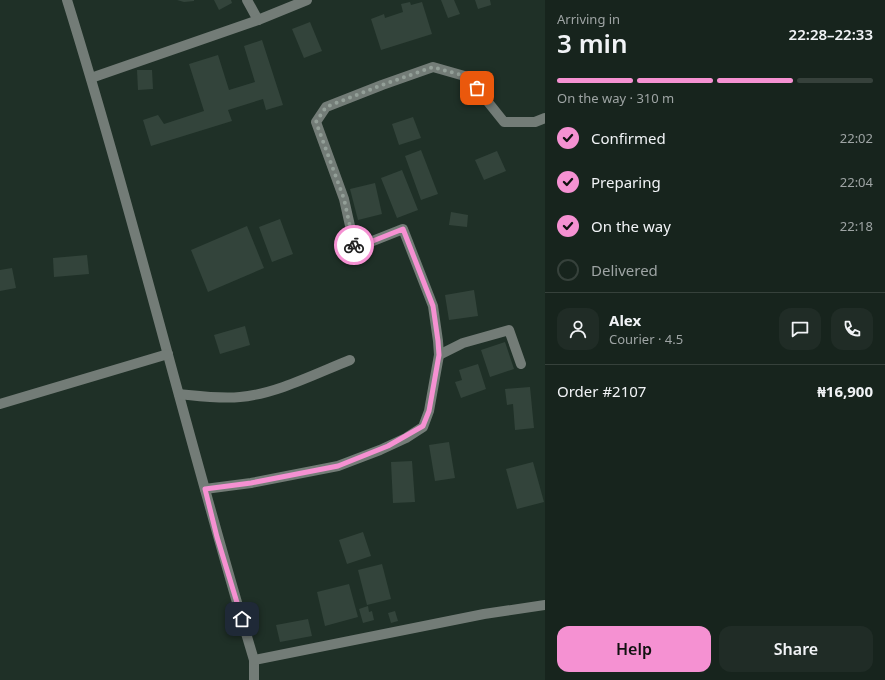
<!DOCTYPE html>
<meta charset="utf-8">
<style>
:root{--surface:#17241d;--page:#202c26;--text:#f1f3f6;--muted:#9ea4a4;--line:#36413b;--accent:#f591d2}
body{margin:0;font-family:"Noto Sans",sans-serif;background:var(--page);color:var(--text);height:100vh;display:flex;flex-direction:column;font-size:15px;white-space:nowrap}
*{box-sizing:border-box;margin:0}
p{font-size:13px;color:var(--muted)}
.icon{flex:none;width:22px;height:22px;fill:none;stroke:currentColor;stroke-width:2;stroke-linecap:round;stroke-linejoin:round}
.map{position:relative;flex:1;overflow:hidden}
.side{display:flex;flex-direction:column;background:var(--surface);width:340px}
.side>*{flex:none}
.pin{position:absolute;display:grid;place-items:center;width:34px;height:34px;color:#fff;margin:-17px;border-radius:8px;box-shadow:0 2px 6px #0006}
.courier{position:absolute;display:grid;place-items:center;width:40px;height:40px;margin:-20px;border:3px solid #f591d2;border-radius:50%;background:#fff;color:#222;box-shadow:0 1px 5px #0007}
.headline em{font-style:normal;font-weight:600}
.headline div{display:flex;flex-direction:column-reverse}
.headline{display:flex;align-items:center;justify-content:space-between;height:68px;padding:0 12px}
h1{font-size:26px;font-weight:600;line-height:30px}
.bar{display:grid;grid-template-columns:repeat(4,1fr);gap:6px 4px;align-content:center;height:48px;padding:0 12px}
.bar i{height:5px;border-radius:3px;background:var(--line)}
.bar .on{background:var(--accent)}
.bar p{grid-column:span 4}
.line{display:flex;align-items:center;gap:10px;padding:0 12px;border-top:1px solid var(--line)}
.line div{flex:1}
.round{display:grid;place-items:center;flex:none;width:42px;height:42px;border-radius:12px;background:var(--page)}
ol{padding:0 12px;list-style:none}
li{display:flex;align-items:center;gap:12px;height:44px}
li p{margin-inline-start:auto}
li .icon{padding:4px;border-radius:50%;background:var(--accent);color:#111;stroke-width:4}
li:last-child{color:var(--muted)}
li i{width:22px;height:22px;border:2px solid var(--line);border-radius:50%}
.button{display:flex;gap:8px;margin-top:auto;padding:8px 12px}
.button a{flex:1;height:46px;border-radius:12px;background:var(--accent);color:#111;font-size:16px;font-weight:600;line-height:46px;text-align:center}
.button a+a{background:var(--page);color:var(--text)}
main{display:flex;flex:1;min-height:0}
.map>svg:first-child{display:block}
.building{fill:#33443b}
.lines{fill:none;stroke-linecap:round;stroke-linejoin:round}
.minor{stroke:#737c77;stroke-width:10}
.done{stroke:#939f98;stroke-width:4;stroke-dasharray:0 7.2}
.route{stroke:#f591d2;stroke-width:5}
</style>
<main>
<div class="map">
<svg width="545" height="680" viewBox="0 0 545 680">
<rect width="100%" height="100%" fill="#1f3027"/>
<g class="building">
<polygon points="177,0 194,0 194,1 184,2"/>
<polygon points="214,0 231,0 232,3 219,10"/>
<polygon points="441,0 454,0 460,14 448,18"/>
<polygon points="475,0 490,0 491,5 478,9"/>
<polygon points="410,2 411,5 422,2 432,34 381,50 371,19 384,14 385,18 403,12 401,4"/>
<polygon points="310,22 322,51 304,58 292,29"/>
<polygon points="262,40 283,105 266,110 263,99 228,110 232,121 151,146 143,120 158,115 164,124 204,111 189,64 218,55 229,90 255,82 244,46"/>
<polygon points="137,70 152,70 153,89 138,90"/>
<polygon points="413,117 421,138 399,145 392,124"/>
<polygon points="421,150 438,194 421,200 405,156"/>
<polygon points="497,151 506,171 484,180 475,160"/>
<polygon points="402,170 418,210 397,218 381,178"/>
<polygon points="375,183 382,214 358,220 350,189"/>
<polygon points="451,212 468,215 467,227 449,225"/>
<polygon points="280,219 293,254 272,262 259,227"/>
<polygon points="247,226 264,268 208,292 191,250"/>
<polygon points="87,255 89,274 54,277 53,258"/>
<polygon points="12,268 16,288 0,291 0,270"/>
<polygon points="474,290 478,316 449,320 445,295"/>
<polygon points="245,326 250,345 220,354 214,335"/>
<polygon points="505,342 514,369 490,377 481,350"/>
<polygon points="478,364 486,389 461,398 455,382 462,380 459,370"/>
<polygon points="530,387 534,428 515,430 513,404 507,405 505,389"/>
<polygon points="449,442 455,478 435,481 429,445"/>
<polygon points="412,461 415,502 393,503 391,462"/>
<polygon points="533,462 544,502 517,509 506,469"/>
<polygon points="363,532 371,556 347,564 339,540"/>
<polygon points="382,564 391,599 367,605 358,570"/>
<polygon points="349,584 358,617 325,626 317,592"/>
<polygon points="368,606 369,612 372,611 374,620 363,623 359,609"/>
<polygon points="395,611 398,621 391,623 388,613"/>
<polygon points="308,619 312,636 280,642 276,625"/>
</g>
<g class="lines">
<g class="minor">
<path d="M67 0C135 219 188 441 254 660V680"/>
<polyline points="247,0 258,20"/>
<polyline points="91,78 258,20 307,0"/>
<polyline points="439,355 463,343 509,330 521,364"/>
<path d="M179 394C199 396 220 399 240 397 276 394 317 373 350 360"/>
<polyline points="0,404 168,354"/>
<polyline points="205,489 251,483 338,466 380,450 406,438 423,427 429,411 439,355 438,341 433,306 403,229 355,248 344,199 316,122 326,107 382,85 433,67 468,77 504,122 535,122 545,118"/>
<polyline points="254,660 484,614 545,605"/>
</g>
</g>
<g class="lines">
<polyline class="done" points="354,245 344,199 316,122 326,107 382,85 433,67 468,77 477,88"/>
<polyline class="route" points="242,619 217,537 205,489 251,483 338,466 388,446 423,426 429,411 439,355 438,341 433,306 403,229 355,248 354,245"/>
</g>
</svg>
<div class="pin" style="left:477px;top:88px;background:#ea580c"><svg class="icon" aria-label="bag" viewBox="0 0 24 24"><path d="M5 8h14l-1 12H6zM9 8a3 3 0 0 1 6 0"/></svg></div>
<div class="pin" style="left:242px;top:619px;background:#1f2937"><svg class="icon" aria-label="home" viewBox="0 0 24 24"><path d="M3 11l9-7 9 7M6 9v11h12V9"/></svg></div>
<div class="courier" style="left:354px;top:245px"><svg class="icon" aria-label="bike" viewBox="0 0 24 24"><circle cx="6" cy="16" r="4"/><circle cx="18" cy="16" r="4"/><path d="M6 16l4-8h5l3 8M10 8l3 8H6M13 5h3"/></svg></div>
</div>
<section class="side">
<div class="headline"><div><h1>3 min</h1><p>Arriving in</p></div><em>22:28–22:33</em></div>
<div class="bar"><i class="on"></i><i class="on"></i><i class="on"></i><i></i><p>On the way · 310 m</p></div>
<ol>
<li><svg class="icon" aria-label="check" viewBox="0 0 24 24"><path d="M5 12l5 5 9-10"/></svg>Confirmed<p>22:02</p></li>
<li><svg class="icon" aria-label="check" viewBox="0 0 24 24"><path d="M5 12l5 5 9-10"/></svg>Preparing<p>22:04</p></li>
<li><svg class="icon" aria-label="check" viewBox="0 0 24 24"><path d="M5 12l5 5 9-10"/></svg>On the way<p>22:18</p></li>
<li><i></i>Delivered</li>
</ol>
<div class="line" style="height:72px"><a class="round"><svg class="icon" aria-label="person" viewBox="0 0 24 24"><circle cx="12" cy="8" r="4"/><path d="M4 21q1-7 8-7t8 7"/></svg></a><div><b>Alex</b><p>Courier · 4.5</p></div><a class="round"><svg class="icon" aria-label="chat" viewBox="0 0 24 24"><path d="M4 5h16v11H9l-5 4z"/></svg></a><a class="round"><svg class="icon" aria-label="phone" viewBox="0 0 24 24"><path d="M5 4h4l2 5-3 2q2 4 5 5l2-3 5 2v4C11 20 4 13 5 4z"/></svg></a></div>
<div class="line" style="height:52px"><div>Order #2107</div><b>₦16,900</b></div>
<div class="button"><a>Help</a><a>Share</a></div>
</section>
</main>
